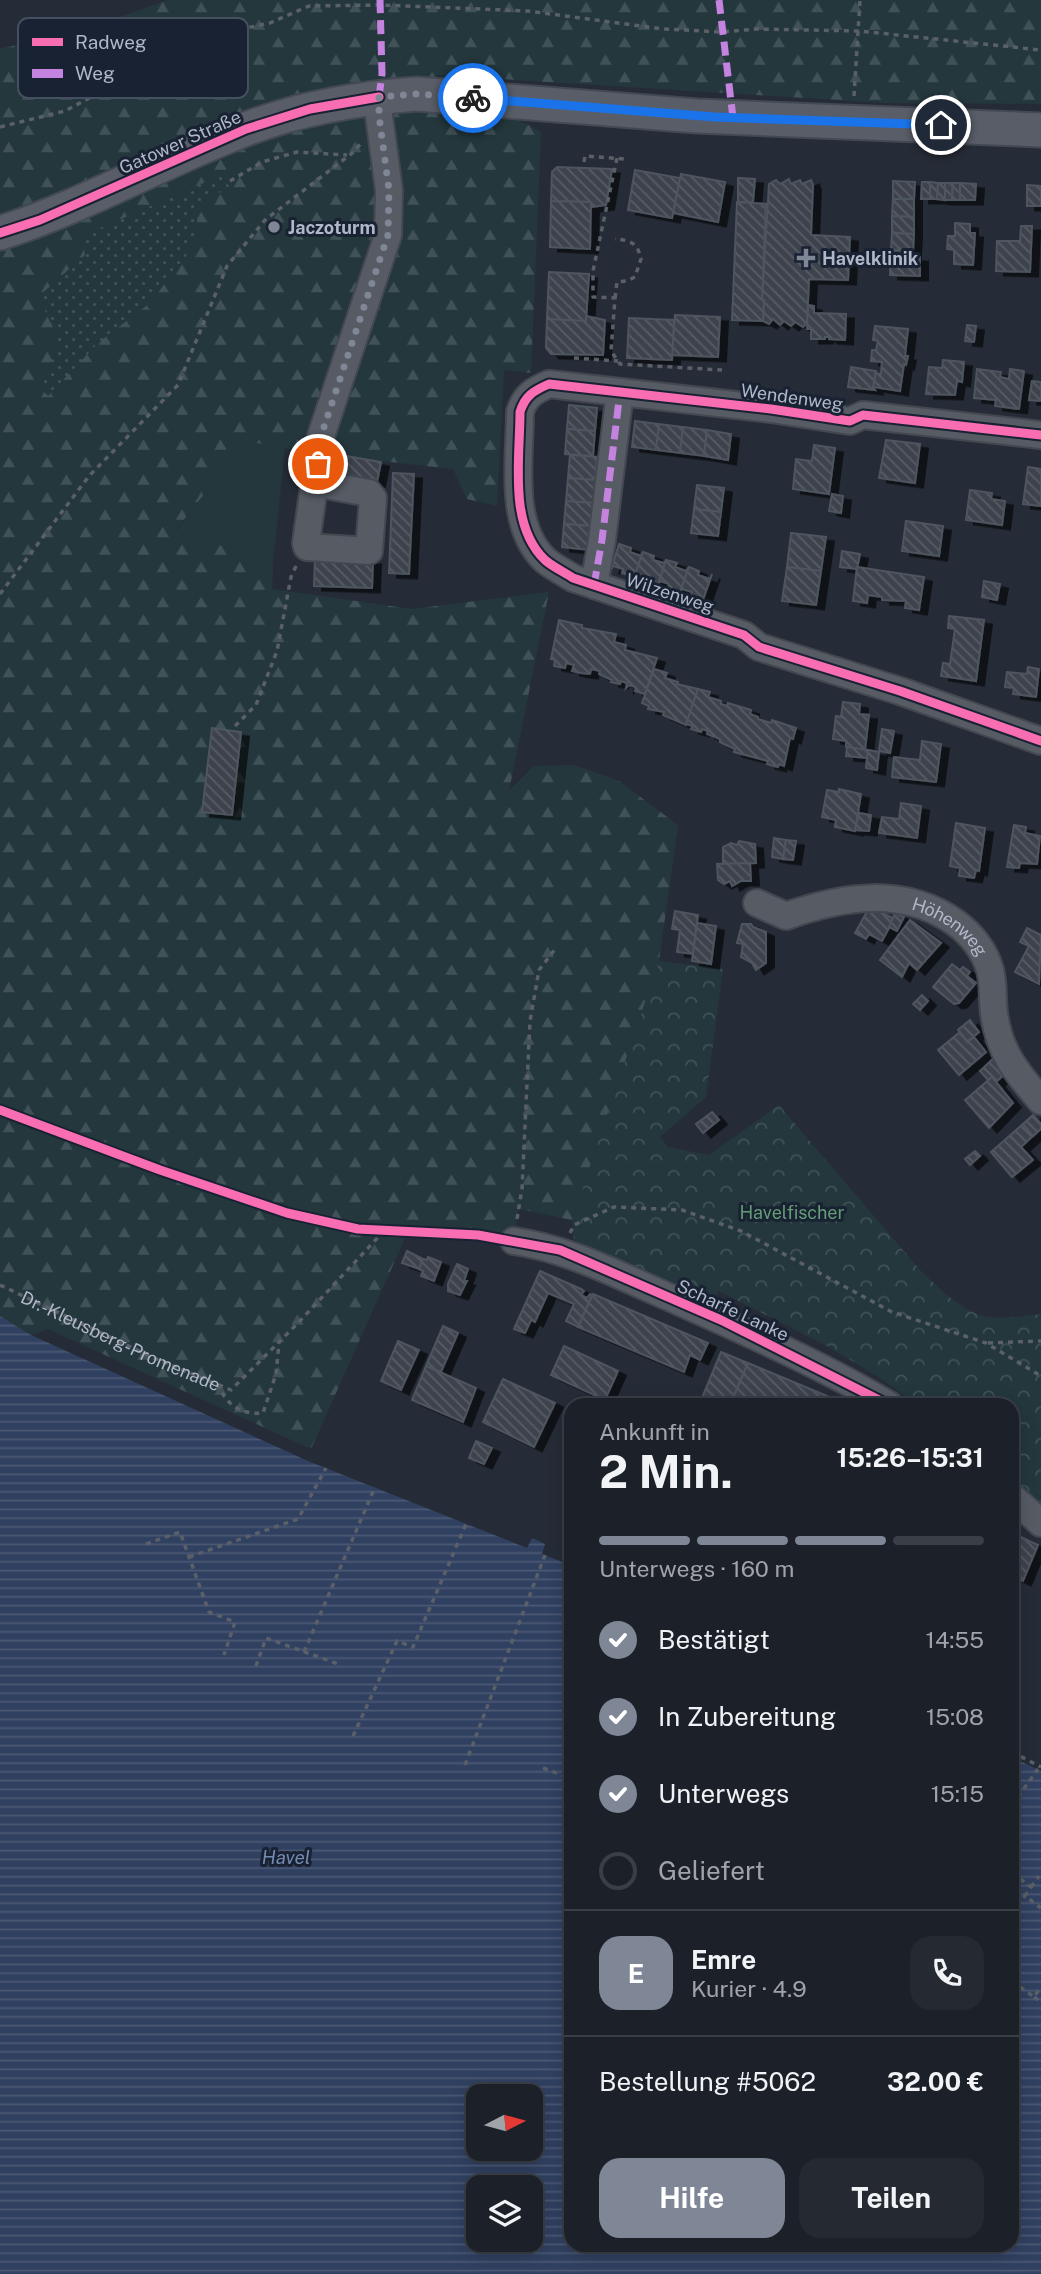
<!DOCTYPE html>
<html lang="de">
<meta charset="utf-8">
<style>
:root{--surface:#1c2129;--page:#252931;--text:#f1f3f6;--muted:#a0a3a8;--line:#3a3e46;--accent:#7f8696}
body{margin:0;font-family:"Public Sans",sans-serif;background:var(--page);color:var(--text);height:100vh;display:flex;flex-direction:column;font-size:26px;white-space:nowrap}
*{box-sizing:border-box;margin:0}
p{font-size:23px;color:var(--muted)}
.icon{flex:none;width:38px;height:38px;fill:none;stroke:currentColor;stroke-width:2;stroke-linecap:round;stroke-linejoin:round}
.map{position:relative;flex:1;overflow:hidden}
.panel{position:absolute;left:564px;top:1398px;width:455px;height:854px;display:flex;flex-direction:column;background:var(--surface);border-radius:21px;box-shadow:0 4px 18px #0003,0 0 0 2px var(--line)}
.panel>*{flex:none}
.needle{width:46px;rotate:84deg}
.buttons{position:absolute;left:466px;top:2084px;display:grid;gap:14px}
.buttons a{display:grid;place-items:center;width:77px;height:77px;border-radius:14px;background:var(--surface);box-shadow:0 4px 18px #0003,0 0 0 2px var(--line);font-size:35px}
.pin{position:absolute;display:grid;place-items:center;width:60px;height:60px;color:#fff;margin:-30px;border:4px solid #fff;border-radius:50%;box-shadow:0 2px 7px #0007}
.courier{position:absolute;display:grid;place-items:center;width:70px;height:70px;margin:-35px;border:5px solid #1a73e8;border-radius:50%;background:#fff;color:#222;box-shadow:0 2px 9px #0007}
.headline em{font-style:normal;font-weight:700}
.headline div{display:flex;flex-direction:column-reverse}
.headline{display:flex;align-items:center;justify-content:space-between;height:119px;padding:0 35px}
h1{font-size:46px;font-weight:700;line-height:52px}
.bar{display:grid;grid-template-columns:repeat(4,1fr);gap:10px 7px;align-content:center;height:84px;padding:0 35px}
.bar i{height:9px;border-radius:5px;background:var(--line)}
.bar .selected{background:var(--accent)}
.bar p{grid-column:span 4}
.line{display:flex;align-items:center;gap:18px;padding:0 35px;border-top:2px solid var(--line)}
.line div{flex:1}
.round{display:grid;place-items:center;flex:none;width:74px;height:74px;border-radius:21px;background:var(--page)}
ol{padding:0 35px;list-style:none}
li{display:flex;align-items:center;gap:21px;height:77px}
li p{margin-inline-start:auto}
li .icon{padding:7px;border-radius:50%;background:var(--accent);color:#fff;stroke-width:4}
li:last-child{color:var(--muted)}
li i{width:38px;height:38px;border:4px solid var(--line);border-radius:50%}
.cta{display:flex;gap:14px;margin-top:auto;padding:14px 35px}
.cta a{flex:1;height:80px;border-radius:21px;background:var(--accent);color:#fff;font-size:28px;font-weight:700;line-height:80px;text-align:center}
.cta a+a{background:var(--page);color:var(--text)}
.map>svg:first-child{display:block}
.grass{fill:#23373d}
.forest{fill:url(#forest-firs)}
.park{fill:url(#park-crowns)}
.garden{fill:url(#garden-dots)}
.water{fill:url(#water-rules);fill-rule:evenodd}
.building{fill:url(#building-back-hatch);stroke:#4e545f;stroke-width:2;filter:url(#shadow)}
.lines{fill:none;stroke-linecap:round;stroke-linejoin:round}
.minor-casing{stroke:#434750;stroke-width:30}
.major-casing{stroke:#434953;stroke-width:37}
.path{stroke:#5a5f68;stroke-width:3.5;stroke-dasharray:5 5;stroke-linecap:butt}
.minor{stroke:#565b64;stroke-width:26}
.major{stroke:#595d67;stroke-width:33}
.quiet{stroke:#c483df;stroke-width:7;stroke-dasharray:14 7;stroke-linecap:butt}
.cycleway-casing{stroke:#192232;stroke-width:13}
.cycleway{stroke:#f96db3;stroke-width:9}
.done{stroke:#7f8696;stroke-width:7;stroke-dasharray:0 12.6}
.route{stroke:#1a73e8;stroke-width:9}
.poi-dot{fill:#7f8696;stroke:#192232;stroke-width:2.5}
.labels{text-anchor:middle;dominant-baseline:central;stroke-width:6;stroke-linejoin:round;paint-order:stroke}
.street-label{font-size:18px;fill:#afb7c9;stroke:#192232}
.poi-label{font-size:18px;font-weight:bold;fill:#afb7c9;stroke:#192232;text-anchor:start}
.park-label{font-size:18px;fill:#649c75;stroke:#192232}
.water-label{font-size:19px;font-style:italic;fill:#748bb4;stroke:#192232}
.key{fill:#192232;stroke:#464f5f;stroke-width:2}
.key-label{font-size:19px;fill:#afb7c9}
</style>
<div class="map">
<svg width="1041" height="2274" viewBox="0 0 1041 2274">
<defs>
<pattern id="forest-firs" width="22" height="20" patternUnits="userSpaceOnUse" patternTransform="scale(1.75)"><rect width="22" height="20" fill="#23373d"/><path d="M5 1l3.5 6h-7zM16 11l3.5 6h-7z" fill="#405258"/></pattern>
<pattern id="park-crowns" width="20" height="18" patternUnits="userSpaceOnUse" patternTransform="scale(1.75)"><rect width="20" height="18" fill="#23373d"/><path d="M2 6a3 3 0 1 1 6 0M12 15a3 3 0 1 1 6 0" fill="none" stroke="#405258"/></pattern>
<pattern id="garden-dots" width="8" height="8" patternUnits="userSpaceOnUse" patternTransform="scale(1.75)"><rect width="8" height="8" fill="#23373d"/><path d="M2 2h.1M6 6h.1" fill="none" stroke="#405258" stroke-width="1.8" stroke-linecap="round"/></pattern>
<pattern id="water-rules" width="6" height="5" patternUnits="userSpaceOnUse" patternTransform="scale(1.75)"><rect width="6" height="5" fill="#304060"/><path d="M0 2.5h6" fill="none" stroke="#4b5975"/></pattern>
<pattern id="building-back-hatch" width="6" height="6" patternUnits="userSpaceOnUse" patternTransform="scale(1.75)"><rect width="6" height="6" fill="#3e434d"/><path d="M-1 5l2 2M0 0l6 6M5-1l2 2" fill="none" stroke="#575c65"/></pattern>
<filter id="shadow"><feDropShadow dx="8" dy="4.5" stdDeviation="0" flood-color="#0009"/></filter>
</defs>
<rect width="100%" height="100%" fill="#262c37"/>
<polygon class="grass" points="245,441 285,448 273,562 175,532"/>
<g class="forest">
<polygon points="168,0 1041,0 1041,104 886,103 437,75 436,83 0,221 0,49 89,28"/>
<polygon points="436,110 515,118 541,132 531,373 504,370 497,506 467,499 453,469 310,453 246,441 175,531 273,562 272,589 412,609 549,592 509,791 534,766 574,765 619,781 678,825 659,961 572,1220 519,1209 513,1240 456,1228 410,1227 311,1449 48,1329 31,1335 0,1316 0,248 211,155 353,112"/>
</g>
<path class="park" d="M659 961 723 969 706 1097 660 1137 668 1147 709 1155 779 1105 920 1270C938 1287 960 1310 984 1316 1003 1320 1023 1316 1041 1314V1503L1012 1478V1405H917L880 1378 829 1347 719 1291 710 1306 580 1246 574 1240 572 1220Z"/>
<path class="garden" d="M222 175 229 186 197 209V232L186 256 150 303 98 343 48 396 40 388C61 342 63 342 38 297L85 255 82 236Z"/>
<path class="water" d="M0 1316 31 1335 308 1461 527 1548 532 1538 545 1544 542 1554 570 1565V2245H1012V1757L1041 1771V2274H0ZM478 2096H530V2149H478ZM478 2188H530V2240H478Z"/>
<g class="building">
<polygon points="557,167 612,169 606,205 592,207 591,202 551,201 552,172"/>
<polygon points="635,170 680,178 672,218 628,210"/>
<polygon points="681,174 725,182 718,222 673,213"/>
<polygon points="738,178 755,179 753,202 738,202"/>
<polygon points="789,179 791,184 800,180 802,184 811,180 813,185 811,235 850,237 848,280 809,279 807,323 803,327 795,322 791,326 784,321 780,325 773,319 769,324 763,321 764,300 762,300 769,184 776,180 780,184"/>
<polygon points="893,181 915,182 914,199 893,199"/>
<polygon points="922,182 930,182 930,199 921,199"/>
<polygon points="930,182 938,183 937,199 930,199"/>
<polygon points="938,183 945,183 945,200 937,199"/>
<polygon points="945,183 953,183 952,200 945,200"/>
<polygon points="953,183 960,183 960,200 952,200"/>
<polygon points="960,183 976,184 975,200 960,200"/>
<polygon points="1027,185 1041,186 1041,206 1027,206"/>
<polygon points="893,199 914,199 914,217 892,216"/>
<polygon points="551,201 591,202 590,249 550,247"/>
<polygon points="737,202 766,204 762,300 764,300 763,321 732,320"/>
<polygon points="892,216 914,217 914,234 892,233"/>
<polygon points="955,223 970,224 970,233 975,233 973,265 954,264 954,250 947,249 948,236 955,236"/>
<polygon points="1021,226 1032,226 1030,272 996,271 997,241 1020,241"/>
<polygon points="892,233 914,234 913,251 891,250"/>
<polygon points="891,250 913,251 913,257 920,257 920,276 890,275"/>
<polygon points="549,272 589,274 586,321 547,319"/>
<polygon points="808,305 814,306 814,313 846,314 845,340 829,339 829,337 825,337 825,339 811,339 811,329 807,329"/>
<polygon points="675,315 720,317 718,357 672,355"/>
<polygon points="586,316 605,320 603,355 551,354 546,348 547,319 586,321"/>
<polygon points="629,318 674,320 672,360 627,358"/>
<polygon points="967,325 976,326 974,342 965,341"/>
<polygon points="875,326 908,329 905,356 908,356 906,365 904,364 900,391 873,387 875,373 881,374 882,362 871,361 872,350 876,350 878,341 873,340"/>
<polygon points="943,360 964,362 962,382 957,381 955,395 926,394 929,367 942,368"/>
<polygon points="851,367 876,371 873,387 875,390 848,387"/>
<polygon points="977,369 1001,372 1000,377 1009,379 1010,369 1024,371 1019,409 995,406 996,400 974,398"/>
<polygon points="1032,381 1041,382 1041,401 1029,400"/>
<polygon points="569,405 597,408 595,431 567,429"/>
<polygon points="635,421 659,424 656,450 632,447"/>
<polygon points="659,424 683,427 680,453 656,450"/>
<polygon points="683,427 707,430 704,456 680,453"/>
<polygon points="567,429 595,431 593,456 565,454"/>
<polygon points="707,430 731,434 728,460 704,456"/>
<polygon points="886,440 920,444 915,483 879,478"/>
<polygon points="814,445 835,448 829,494 793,489 796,459 812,461"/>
<polygon points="335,454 381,462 377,482 331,474"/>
<polygon points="570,455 597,457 595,480 568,478"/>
<polygon points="1028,467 1041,469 1041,506 1023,504"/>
<polygon points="393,473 414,474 409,574 389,573"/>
<polygon points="568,478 595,480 594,503 566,501"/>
<polygon points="697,485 724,488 721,512 694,509"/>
<polygon points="970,490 992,493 991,499 1005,501 1002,525 966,520"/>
<polygon points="832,494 843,496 841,513 829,511"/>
<polygon points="566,501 594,503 592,526 564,524"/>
<polygon points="694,509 721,512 718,536 691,533"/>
<polygon points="906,521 943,526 939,556 902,551"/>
<polygon points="564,524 592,526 590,550 562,547"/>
<polygon points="791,533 826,537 821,571 787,567"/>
<polygon points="619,544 631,548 630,552 641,556 643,552 634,577 622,573 623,569 613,566 611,570"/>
<polygon points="842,551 860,554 857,569 840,567"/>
<polygon points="643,552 654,556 653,560 664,563 666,560 658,585 645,581 646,577 636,574 634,577"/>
<polygon points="315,558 373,560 372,588 314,586"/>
<polygon points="666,560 677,563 675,567 686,571 689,567 680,592 668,588 669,584 660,581 658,585"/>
<polygon points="689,567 699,571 698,575 710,579 712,574 703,600 691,596 692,592 682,589 680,592"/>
<polygon points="787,567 821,571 816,605 782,601"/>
<polygon points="857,567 924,577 919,610 905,608 906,601 882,600 882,597 868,595 867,603 853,601"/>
<polygon points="984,581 1000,584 997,600 982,597"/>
<polygon points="949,616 984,620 976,681 941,676 943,663 950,664 955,629 948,628"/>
<polygon points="559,620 582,625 582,628 616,634 614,642 626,645 625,650 657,658 645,694 635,691 636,687 629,685 626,688 627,683 621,681 620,684 611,682 612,680 599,674 600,671 591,669 590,674 581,673 572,671 574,665 566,663 565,668 554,666 555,660 551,659"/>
<polygon points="1028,667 1039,669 1036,697 1013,694 1014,688 1005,687 1007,672 1027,674"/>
<polygon points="654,669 667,673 665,678 678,682 677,684 698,689 686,725 663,715 664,712 648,709 649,706 642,703"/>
<polygon points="698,689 710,692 708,697 721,701 721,704 727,706 728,703 751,710 750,714 758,717 758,719 771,723 772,720 796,728 793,739 790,738 784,766 779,764 778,767 767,764 768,761 734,752 735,749 720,742 720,739 707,734 708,731 702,729 701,732 691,729 693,726 686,724"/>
<polygon points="843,702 860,704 859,714 869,715 865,750 846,747 846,741 833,739 836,716 841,717"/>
<polygon points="212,728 241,732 232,815 202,812"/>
<polygon points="882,729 894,731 890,753 879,751"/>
<polygon points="922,741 941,744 936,782 892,777 894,757 920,760"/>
<polygon points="847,747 868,750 867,758 846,756"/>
<polygon points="868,750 879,752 877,770 866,768"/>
<polygon points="839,789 861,794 855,831 835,827 836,820 822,817 827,790 839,792"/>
<polygon points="901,803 921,806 917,838 879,833 882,817 899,819"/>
<polygon points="859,813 871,815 869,831 855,830"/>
<polygon points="956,823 985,828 979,871 976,870 974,878 959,876 960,868 950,866"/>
<polygon points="1014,825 1026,827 1025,833 1040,836 1037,864 1020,863 1019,868 1007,867"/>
<polygon points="774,838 786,840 783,859 772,857"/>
<polygon points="786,840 796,841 793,860 783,859"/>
<polygon points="739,841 755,844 756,863 723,864 723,847 731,843 737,845"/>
<polygon points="750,863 751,881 741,881 732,886 730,881 724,884 718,880 717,864"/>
<polygon points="870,906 894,919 882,941 869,934 866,939 855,933"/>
<polygon points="675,911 698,915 693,954 677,952 680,930 672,929"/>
<polygon points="895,913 904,917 897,931 889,927"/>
<polygon points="910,920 941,943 917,970 909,963 902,977 880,960"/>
<polygon points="697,923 716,926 711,964 692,961"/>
<polygon points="742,924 751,924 753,927 766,932 766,963 756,970 752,963 741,957 743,944 737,943"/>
<polygon points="1027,928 1041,935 1039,984 1015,972 1029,946 1020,942"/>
<polygon points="952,964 960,970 963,967 970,972 967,976 976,983 959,1003 954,1004 933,987"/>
<polygon points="922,995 928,1001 920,1010 913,1004"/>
<polygon points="970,1020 979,1032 967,1042 958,1030"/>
<polygon points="960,1032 967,1042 974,1037 986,1052 959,1075 938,1050"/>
<polygon points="995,1057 1007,1072 996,1082 992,1077 988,1080 980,1071"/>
<polygon points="992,1077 1013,1103 989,1128 965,1100"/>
<polygon points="712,1112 719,1120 703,1133 696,1124"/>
<polygon points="1033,1115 1041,1124 1041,1129 1033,1136 1023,1124"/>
<polygon points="1023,1124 1033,1136 1021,1147 1033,1160 1012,1177 991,1152"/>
<polygon points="975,1151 980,1156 970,1165 965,1159"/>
<polygon points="407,1251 423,1259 419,1269 402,1263"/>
<polygon points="428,1257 441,1262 434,1281 421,1276 423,1271 419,1269 423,1259 427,1260"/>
<polygon points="457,1264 468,1269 464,1281 467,1281 460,1295 448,1291 448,1284"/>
<polygon points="540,1271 581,1289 584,1291 581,1295 587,1298 590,1294 592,1295 578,1327 566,1321 574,1304 548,1293 535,1322 531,1320 525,1333 514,1329"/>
<polygon points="593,1294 708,1343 700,1360 690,1355 684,1372 578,1327"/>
<polygon points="443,1326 458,1333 441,1372 426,1366"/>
<polygon points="398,1341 419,1350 401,1390 381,1381"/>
<polygon points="564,1346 618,1371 605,1400 551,1375"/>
<polygon points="721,1352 748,1363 730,1405 699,1405"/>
<polygon points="748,1363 827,1396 842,1405 730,1405"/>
<polygon points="426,1366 476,1388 463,1422 412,1400"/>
<polygon points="503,1379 555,1403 534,1447 483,1422"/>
<polygon points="476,1441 492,1448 484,1464 469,1458"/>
<polygon points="1012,1533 1038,1545 1023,1581 1012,1576"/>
</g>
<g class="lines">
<g class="minor-casing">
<g id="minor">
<path d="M1041 435 863 415 850 421 771 409 549 384C533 391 525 396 520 412 520 459 508 525 545 560 553 567 564 572 573 578L744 635 759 647 900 691 1041 741"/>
<polyline points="315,483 369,493 373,498 369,551 307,547 306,543 321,436 388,235 389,190 379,116 379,97"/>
<polyline points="594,585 602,540 620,392"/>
<path id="s2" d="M757 903 786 916C843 896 904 886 956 923 971 934 985 951 990 970 994 984 992 999 994 1013 999 1052 1016 1072 1041 1101"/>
<path d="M514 1241C569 1249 618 1275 669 1297 742 1330 820 1364 889 1405"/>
<polyline points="1012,1497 1041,1523"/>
</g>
</g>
<g class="major-casing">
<path id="major" d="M0 233C85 206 162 161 246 129 301 108 359 98 417 94L697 116 1041 130"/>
</g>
<g class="path">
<polyline points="854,96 860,0"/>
<polyline points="0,127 65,111 93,96 228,32 270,23 309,6 381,5 528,11 663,29 721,32 757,29 859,31 1041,50"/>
<polyline points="617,158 593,271 593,297 615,298 611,351 620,364 722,370"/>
<polyline points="584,162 585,156 625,159"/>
<polyline points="230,181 262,162 297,152 347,155"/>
<path d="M615 298 617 282 626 281 635 277 641 259C638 244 631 240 615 239"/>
<polyline points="574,358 618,361"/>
<polyline points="0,594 89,476 178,385 227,266 265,220 355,151 360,144"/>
<polyline points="235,726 256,705 277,651 291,577 297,564"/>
<polyline points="0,1110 160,1170 287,1213 358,1229 494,1238"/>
<polyline points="517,1219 522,1189 530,1021 539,970 556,948"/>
<polyline points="570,1233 574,1225 614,1207 682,1210 741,1231 892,1312 986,1343 1041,1376"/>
<path id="s1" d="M0 1285 154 1358 231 1390 299 1322 383 1232"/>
<polyline points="988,1343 1041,1341"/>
<path d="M217 1384C227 1404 239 1415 263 1413L276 1374 279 1343"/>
<polyline points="146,1544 180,1532 209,1612 235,1622 224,1655"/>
<polyline points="189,1557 298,1519 326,1468"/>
<polyline points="304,1652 375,1487"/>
<polyline points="256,1666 266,1638 341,1665"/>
<polyline points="353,1736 397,1641 413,1647 466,1524"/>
<polyline points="1012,1752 1041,1767"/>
<polyline points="465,1765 545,1555"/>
<polyline points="543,1768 570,1778"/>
<polyline points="1018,1797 1038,1769"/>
<polyline points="1012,1873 1031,1887 1025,1896 1041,1908"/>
<polyline points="1031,1887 1039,1876"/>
<polyline points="1012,1914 1025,1896"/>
<polyline points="1012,1981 1034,1997 1041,1987"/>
<polyline points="1034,1997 1041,2002"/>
</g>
<use href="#minor" class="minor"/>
<use href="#major" class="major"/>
<g class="quiet">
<polyline points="719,0 733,118"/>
<polyline points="379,97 382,74 380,0"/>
<polyline points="594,585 602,540 620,392"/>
</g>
<g class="cycleway-casing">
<g id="cycleway">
<polyline points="0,233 40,220 246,129 310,109 379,97"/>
<path d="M1041 435 863 415 850 421 771 409 549 384C533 391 525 396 520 412 520 459 508 525 545 560 553 567 564 572 573 578L744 635 759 647 900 691 1041 741"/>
<polyline points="0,1110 160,1170 287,1213 358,1229 478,1235 560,1250 721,1320 889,1405"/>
</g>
</g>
<use href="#cycleway" class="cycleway"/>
</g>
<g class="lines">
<polyline class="done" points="318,464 321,436 388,235 389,190 379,116 379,97 417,94 473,98"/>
<polyline class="route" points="473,98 715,117 941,125"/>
</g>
<g class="poi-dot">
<circle cx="274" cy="227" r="7"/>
<path d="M802.5 247.5h7v7h7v7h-7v7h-7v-7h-7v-7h7z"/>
</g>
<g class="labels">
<g class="street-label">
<text transform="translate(180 142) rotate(-24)">Gatower Straße</text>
<text transform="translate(792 397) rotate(8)">Wendenweg</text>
<text transform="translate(670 593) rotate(18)">Wilzenweg</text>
<text stroke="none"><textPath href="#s2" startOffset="206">Höhenweg</textPath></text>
<text transform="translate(733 1310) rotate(25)">Scharfe Lanke</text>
<text stroke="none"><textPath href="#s1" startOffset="133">Dr.-Kleusberg-Promenade</textPath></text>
</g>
<g class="poi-label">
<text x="288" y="227">Jaczoturm</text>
<text x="822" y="258">Havelklinik</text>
</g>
<g class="park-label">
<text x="792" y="1212">Havelfischer</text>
</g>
<g class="water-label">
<text x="286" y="1857">Havel</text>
</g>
</g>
<rect x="18" y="18" width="230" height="80" rx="10" class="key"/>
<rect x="32" y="38" width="31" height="8" fill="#f96db3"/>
<rect x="32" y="69" width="31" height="9" fill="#c483df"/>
<g class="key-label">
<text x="75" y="49">Radweg</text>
<text x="75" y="80">Weg</text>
</g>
</svg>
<div class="buttons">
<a><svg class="needle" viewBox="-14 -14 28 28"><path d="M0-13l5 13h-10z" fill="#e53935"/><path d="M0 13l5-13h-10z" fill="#a0a3a8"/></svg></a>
<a><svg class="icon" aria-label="layers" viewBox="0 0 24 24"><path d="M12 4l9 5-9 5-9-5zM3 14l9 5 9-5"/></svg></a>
</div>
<div class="pin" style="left:318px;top:464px;background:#ea580c"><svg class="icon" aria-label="bag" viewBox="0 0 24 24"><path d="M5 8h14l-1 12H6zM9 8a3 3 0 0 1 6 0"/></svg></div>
<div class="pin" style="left:941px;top:125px;background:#1f2937"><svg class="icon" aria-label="home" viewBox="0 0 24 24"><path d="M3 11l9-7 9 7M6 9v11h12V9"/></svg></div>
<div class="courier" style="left:473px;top:98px"><svg class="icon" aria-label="bike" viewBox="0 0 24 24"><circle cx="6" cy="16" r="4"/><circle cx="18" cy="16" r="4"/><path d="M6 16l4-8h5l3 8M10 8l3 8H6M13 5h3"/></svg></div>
<section class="panel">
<div class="headline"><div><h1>2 Min.</h1><p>Ankunft in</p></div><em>15:26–15:31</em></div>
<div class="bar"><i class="selected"></i><i class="selected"></i><i class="selected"></i><i></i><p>Unterwegs · 160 m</p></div>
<ol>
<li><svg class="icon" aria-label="check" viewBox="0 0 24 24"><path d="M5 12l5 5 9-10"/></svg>Bestätigt<p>14:55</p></li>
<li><svg class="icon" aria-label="check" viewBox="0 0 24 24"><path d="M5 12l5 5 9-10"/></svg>In Zubereitung<p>15:08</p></li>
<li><svg class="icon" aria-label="check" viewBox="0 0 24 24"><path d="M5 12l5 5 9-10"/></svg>Unterwegs<p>15:15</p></li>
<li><i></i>Geliefert</li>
</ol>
<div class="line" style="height:126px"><b class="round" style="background:var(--accent);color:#fff">E</b><div><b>Emre</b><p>Kurier · 4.9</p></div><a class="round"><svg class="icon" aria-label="phone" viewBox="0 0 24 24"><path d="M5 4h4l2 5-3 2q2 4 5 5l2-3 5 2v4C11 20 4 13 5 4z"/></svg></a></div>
<div class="line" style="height:91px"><div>Bestellung #5062</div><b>32.00 €</b></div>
<div class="cta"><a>Hilfe</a><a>Teilen</a></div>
</section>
</div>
